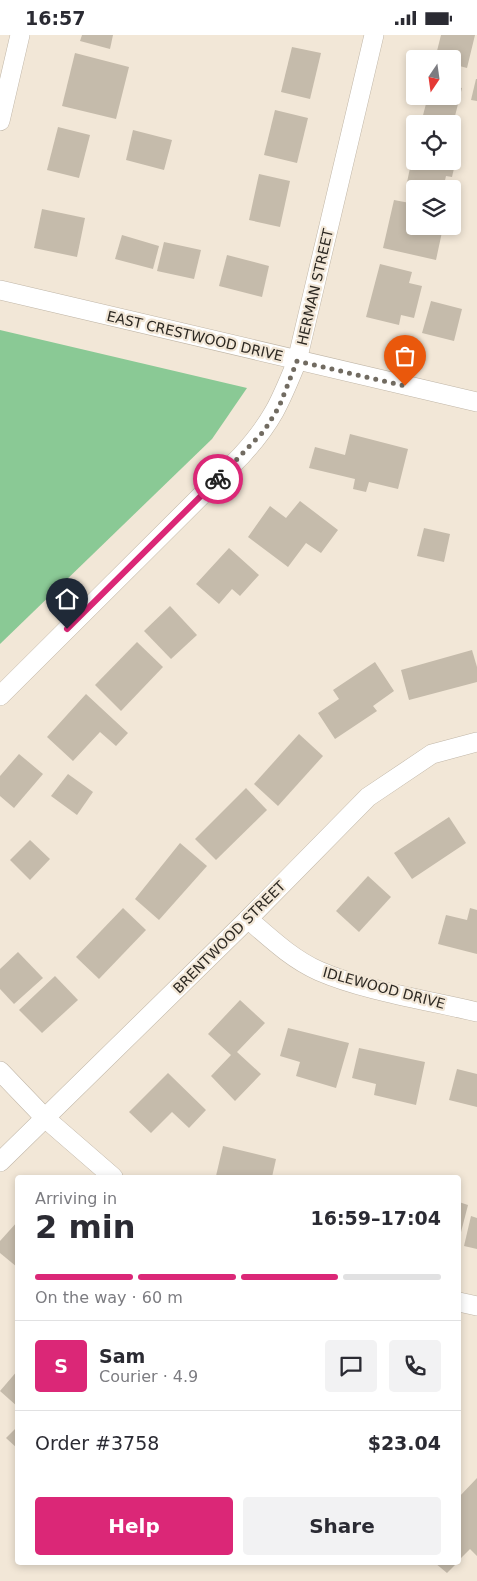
<!DOCTYPE html>
<meta charset="utf-8">
<style>
:root{--surface:#fff;--page:#f2f2f3;--text:#2b2b33;--muted:#7c7c81;--line:#e1e1e2;--accent:#db2777}
body{margin:0;font-family:"DejaVu Sans",sans-serif;background:var(--page);color:var(--text);height:100vh;display:flex;flex-direction:column;font-size:19px;white-space:nowrap}
*{box-sizing:border-box;margin:0}
p{font-size:16px;color:var(--muted)}
.icon{flex:none;width:28px;height:28px;fill:none;stroke:currentColor;stroke-width:2;stroke-linecap:round;stroke-linejoin:round}
.map{position:relative;flex:1;overflow:hidden}
.sheet{position:absolute;left:15px;top:1140px;width:446px;height:390px;display:flex;flex-direction:column;background:var(--surface);border-radius:5px;box-shadow:0 2px 8px #0003}
.sheet>*{flex:none}
.needle{width:32px;rotate:193deg}
.tools{position:absolute;left:406px;top:15px;display:grid;gap:10px}
.tools a{display:grid;place-items:center;width:55px;height:55px;border-radius:5px;background:var(--surface);box-shadow:0 2px 8px #0003;font-size:25px}
.pin{position:absolute;display:grid;place-items:center;width:42px;height:42px;color:#fff;margin:-51px -21px;border-radius:50% 50% 50% 0;rotate:-45deg;box-shadow:0 0 5px #0007}
.pin .icon{rotate:45deg}
.courier{position:absolute;display:grid;place-items:center;width:50px;height:50px;margin:-25px;border:4px solid #db2777;border-radius:50%;background:#fff;color:#222;box-shadow:0 1px 6px #0007}
.overview em{font-style:normal;font-weight:800}
.overview div{display:flex;flex-direction:column-reverse}
.overview{display:flex;align-items:center;justify-content:space-between;height:85px;padding:0 20px}
h1{font-size:32px;font-weight:800;line-height:38px}
.bar{display:grid;grid-template-columns:repeat(4,1fr);gap:8px 5px;align-content:center;height:60px;padding:0 20px}
.bar i{height:6px;border-radius:4px;background:var(--line)}
.bar .on{background:var(--accent)}
.bar p{grid-column:span 4}
.line{display:flex;align-items:center;gap:12px;padding:0 20px;border-top:1px solid var(--line)}
.line div{flex:1}
.round{display:grid;place-items:center;flex:none;width:52px;height:52px;border-radius:5px;background:var(--page)}
.cta{display:flex;gap:10px;margin-top:auto;padding:10px 20px}
.cta a{flex:1;height:58px;border-radius:5px;background:var(--accent);color:#fff;font-size:20px;font-weight:800;line-height:58px;text-align:center}
.cta a+a{background:var(--page);color:var(--text)}
.status{display:flex;justify-content:space-between;align-items:center;height:35px;padding:0 25px;background:var(--surface);direction:ltr}
.status svg{height:14px;fill:currentColor}
.map>svg:first-child{display:block}
.green{fill:#8ac995}
.building{fill:#c5bbab}
.lines{fill:none;stroke-linecap:round;stroke-linejoin:round}
.minor-casing{stroke:#c0b6a7;stroke-width:20}
.minor{stroke:#fff;stroke-width:19}
.done{stroke:#716b61;stroke-width:5;stroke-dasharray:0 9}
.route{stroke:#db2777;stroke-width:6}
.labels{text-anchor:middle;dominant-baseline:central;stroke-width:4.5;stroke-linejoin:round;paint-order:stroke}
.street-label{font-size:14px;fill:#2c2822;stroke:#f2e7d7}
</style>
<div class="status"><b>16:57</b><svg viewBox="0 0 49 12"><path d="M0 12V9h3v3zM5 12V6h3v6zM10 12V3h3v9zM15 12V0h3v12zM26 1h20v11H26zM47 4h2v5h-2z"/></svg></div>
<div class="map">
<svg width="477" height="1546" viewBox="0 0 477 1546">
<rect width="100%" height="100%" fill="#f2e7d7"/>
<polygon class="green" points="0,295 247,353 212,404 0,609"/>
<g class="building">
<polygon points="82,0 113,0 110,14 80,6"/>
<polygon points="441,0 475,0 467,33 452,29 452,24 435,24"/>
<polygon points="292,12 321,18 310,64 281,57"/>
<polygon points="75,18 129,32 116,84 62,71"/>
<polygon points="476,44 477,44 477,66 471,65"/>
<polygon points="452,51 462,53 453,89 421,88 428,61 452,61"/>
<polygon points="275,75 308,83 297,128 264,120"/>
<polygon points="58,92 90,100 79,143 47,135"/>
<polygon points="133,95 172,105 164,135 126,125"/>
<polygon points="452,110 459,112 452,142 446,141 443,154 406,152 414,114 415,126 452,126"/>
<polygon points="259,139 290,146 280,192 249,185"/>
<polygon points="394,165 415,169 415,191 430,191 429,194 442,197 436,225 383,213"/>
<polygon points="42,174 85,183 77,222 34,213"/>
<polygon points="122,200 159,211 153,234 115,224"/>
<polygon points="164,207 201,215 194,244 157,236"/>
<polygon points="227,220 269,231 262,262 219,251"/>
<polygon points="380,229 412,237 409,248 422,251 414,283 401,280 399,290 366,282"/>
<polygon points="431,266 462,274 454,306 422,298"/>
<polygon points="350,399 408,414 398,454 369,447 366,457 353,454 355,444 309,433 315,412 345,420"/>
<polygon points="300,466 338,495 321,518 306,508 288,532 248,502 270,471 286,483"/>
<polygon points="424,493 450,499 444,527 417,521"/>
<polygon points="229,513 259,540 240,561 232,554 219,569 196,549"/>
<polygon points="170,571 197,600 171,624 144,596"/>
<polygon points="137,607 163,632 121,676 95,650"/>
<polygon points="472,615 477,632 477,647 409,665 401,635"/>
<polygon points="375,627 394,656 373,671 377,676 335,704 318,678 339,664 333,655"/>
<polygon points="86,659 128,698 116,711 100,697 73,726 47,702"/>
<polygon points="299,699 323,721 278,771 254,749"/>
<polygon points="19,719 43,739 14,773 0,761 0,741"/>
<polygon points="68,739 93,757 77,780 51,761"/>
<polygon points="246,753 267,775 216,825 195,804"/>
<polygon points="449,782 466,808 412,844 394,818"/>
<polygon points="30,805 50,824 30,845 10,825"/>
<polygon points="180,808 207,831 159,885 135,864"/>
<polygon points="368,841 391,862 359,897 336,876"/>
<polygon points="123,873 146,895 99,944 76,922"/>
<polygon points="470,873 477,875 477,919 438,909 446,880 467,885"/>
<polygon points="18,917 43,943 14,969 0,954 0,934"/>
<polygon points="55,941 78,965 42,998 19,975"/>
<polygon points="240,965 265,988 237,1017 261,1039 235,1066 211,1041 231,1020 208,999"/>
<polygon points="288,993 349,1008 336,1053 296,1041 300,1027 280,1021"/>
<polygon points="359,1013 425,1027 416,1070 374,1060 376,1049 352,1043"/>
<polygon points="457,1034 477,1039 477,1072 449,1065"/>
<polygon points="168,1038 206,1075 189,1093 172,1077 151,1098 129,1077"/>
<polygon points="223,1111 276,1124 272,1142 216,1141"/>
<polygon points="459,1167 468,1170 459,1205"/>
<polygon points="471,1181 477,1183 477,1214 464,1211"/>
<polygon points="18,1186 18,1231 17,1232 0,1218 0,1206"/>
<polygon points="18,1335 18,1372 0,1356"/>
<polygon points="18,1391 18,1414 6,1403"/>
<polygon points="477,1443 477,1521 470,1514 459,1525 459,1462"/>
<polygon points="435,1528 457,1528 447,1538"/>
</g>
<g class="lines">
<g class="minor-casing">
<g id="minor">
<polyline points="0,86 20,0"/>
<polyline points="0,255 477,367"/>
<path d="M0 661 241 421C272 387 280 368 297 326L374 0"/>
<path d="M248 884C270 903 292 924 319 936 365 956 427 965 477 977"/>
<polyline points="0,1036 45,1083 113,1142"/>
<polyline points="0,1127 248,884 368,762 432,719 477,707"/>
<polyline points="459,1267 477,1271"/>
</g>
</g>
<use href="#minor" class="minor"/>
</g>
<g class="lines">
<polyline class="done" points="218,444 264,396 279,372 297,326 405,351"/>
<polyline class="route" points="67,594 218,444"/>
</g>
<g class="labels">
<g class="street-label">
<text transform="translate(315 252) rotate(-77)">HERMAN STREET</text>
<text transform="translate(195 301) rotate(13)">EAST CRESTWOOD DRIVE</text>
<text transform="translate(229 902) rotate(-45)">BRENTWOOD STREET</text>
<text transform="translate(384 953) rotate(15)">IDLEWOOD DRIVE</text>
</g>
</g>
</svg>
<div class="tools">
<a><svg class="needle" viewBox="-14 -14 28 28"><path d="M0-13l5 13h-10z" fill="#e53935"/><path d="M0 13l5-13h-10z" fill="#7c7c81"/></svg></a>
<a><svg class="icon" aria-label="locate" viewBox="0 0 24 24"><circle cx="12" cy="12" r="6"/><path d="M12 2v4M12 18v4M2 12h4M18 12h4"/></svg></a>
<a><svg class="icon" aria-label="layers" viewBox="0 0 24 24"><path d="M12 4l9 5-9 5-9-5zM3 14l9 5 9-5"/></svg></a>
</div>
<div class="pin" style="left:405px;top:351px;background:#ea580c"><svg class="icon" aria-label="bag" viewBox="0 0 24 24"><path d="M5 8h14l-1 12H6zM9 8a3 3 0 0 1 6 0"/></svg></div>
<div class="pin" style="left:67px;top:594px;background:#1f2937"><svg class="icon" aria-label="home" viewBox="0 0 24 24"><path d="M3 11l9-7 9 7M6 9v11h12V9"/></svg></div>
<div class="courier" style="left:218px;top:444px"><svg class="icon" aria-label="bike" viewBox="0 0 24 24"><circle cx="6" cy="16" r="4"/><circle cx="18" cy="16" r="4"/><path d="M6 16l4-8h5l3 8M10 8l3 8H6M13 5h3"/></svg></div>
<section class="sheet">
<div class="overview"><div><h1>2 min</h1><p>Arriving in</p></div><em>16:59–17:04</em></div>
<div class="bar"><i class="on"></i><i class="on"></i><i class="on"></i><i></i><p>On the way · 60 m</p></div>
<div class="line" style="height:90px"><b class="round" style="background:var(--accent);color:#fff">S</b><div><b>Sam</b><p>Courier · 4.9</p></div><a class="round"><svg class="icon" aria-label="chat" viewBox="0 0 24 24"><path d="M4 5h16v11H9l-5 4z"/></svg></a><a class="round"><svg class="icon" aria-label="phone" viewBox="0 0 24 24"><path d="M5 4h4l2 5-3 2q2 4 5 5l2-3 5 2v4C11 20 4 13 5 4z"/></svg></a></div>
<div class="line" style="height:65px"><div>Order #3758</div><b>$23.04</b></div>
<div class="cta"><a>Help</a><a>Share</a></div>
</section>
</div>
